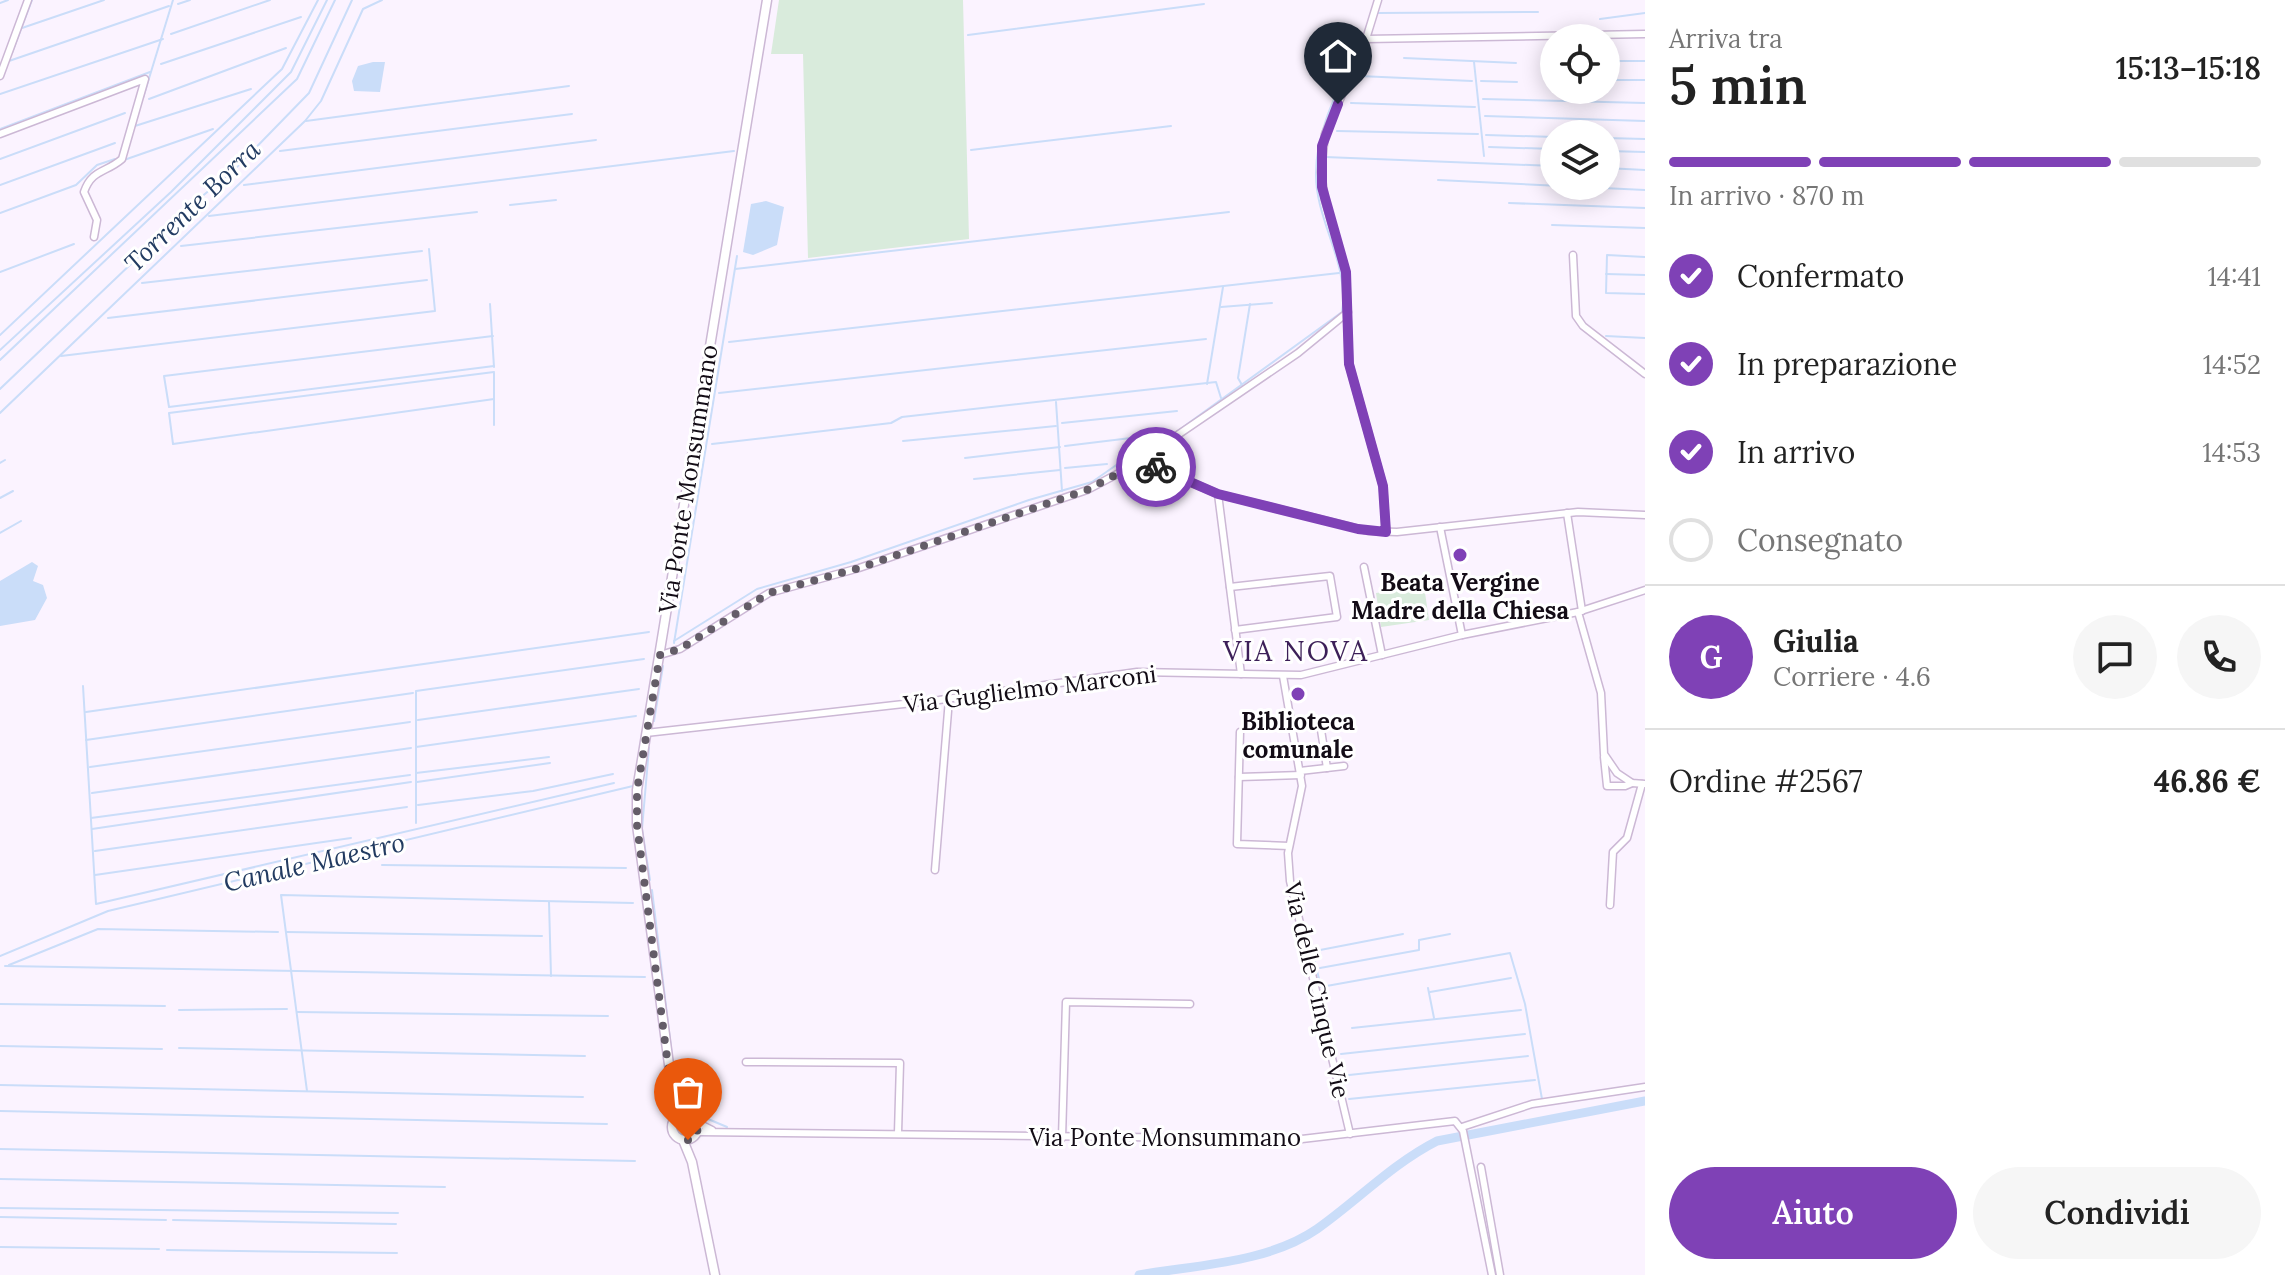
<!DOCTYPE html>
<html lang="it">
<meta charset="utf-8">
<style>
:root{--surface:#fff;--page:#f6f6f6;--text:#222;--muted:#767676;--line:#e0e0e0;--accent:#7f41b6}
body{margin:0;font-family:Lora,serif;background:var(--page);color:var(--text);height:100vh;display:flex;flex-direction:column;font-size:30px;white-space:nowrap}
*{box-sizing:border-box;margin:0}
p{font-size:26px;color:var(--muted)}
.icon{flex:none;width:44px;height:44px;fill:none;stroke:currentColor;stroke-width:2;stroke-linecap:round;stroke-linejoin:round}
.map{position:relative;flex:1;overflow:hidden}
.details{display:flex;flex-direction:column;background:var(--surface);width:640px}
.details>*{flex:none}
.tools{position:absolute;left:1540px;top:24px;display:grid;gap:16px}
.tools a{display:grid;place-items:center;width:80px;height:80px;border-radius:50%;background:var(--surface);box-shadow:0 4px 20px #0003;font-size:40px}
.pin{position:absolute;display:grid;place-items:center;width:68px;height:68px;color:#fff;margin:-82px -34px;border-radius:50% 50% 50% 0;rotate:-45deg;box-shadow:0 0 8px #0007}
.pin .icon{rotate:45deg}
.courier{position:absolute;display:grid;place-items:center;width:80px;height:80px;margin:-40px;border:6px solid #7f41b6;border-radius:50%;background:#fff;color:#222;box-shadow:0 2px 10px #0007}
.head em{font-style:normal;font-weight:600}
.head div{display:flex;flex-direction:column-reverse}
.head{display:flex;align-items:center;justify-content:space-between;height:136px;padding:0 24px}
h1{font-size:52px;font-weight:600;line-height:60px}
.bar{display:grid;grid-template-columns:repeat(4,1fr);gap:12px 8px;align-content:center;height:96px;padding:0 24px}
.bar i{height:10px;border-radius:6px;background:var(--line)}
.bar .selected{background:var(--accent)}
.bar p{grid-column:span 4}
.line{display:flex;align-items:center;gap:20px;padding:0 24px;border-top:2px solid var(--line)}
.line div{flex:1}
.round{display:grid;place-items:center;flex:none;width:84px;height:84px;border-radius:42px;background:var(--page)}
ol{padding:0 24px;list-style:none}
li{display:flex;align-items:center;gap:24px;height:88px}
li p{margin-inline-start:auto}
li .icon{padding:8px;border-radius:50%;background:var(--accent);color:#fff;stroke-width:4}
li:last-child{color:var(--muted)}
li i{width:44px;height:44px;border:4px solid var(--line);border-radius:50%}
.action{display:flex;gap:16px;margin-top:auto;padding:16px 24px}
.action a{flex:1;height:92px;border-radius:48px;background:var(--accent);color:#fff;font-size:32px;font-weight:600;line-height:92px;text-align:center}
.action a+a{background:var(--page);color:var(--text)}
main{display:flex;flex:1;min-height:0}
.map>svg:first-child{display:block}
.green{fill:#d9ebdc}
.water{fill:#caddf9}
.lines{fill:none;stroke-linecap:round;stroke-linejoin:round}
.stream{stroke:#caddf9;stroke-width:2}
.river{stroke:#caddf9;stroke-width:9}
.minor-casing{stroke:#ccb8d5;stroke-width:9}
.major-casing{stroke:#ccb8d5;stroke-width:11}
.minor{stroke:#fff;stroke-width:6}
.major{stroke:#fff;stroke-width:8}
.done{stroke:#645d68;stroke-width:8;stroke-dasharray:0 14.4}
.route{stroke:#7f41b6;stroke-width:10}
.poi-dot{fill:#7f41b6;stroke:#fff;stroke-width:3}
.labels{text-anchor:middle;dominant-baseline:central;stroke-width:6;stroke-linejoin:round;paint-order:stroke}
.street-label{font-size:24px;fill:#130c16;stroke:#fff}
.poi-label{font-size:24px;font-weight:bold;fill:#130c16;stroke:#fff}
.water-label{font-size:26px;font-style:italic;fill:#223b61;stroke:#fff}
.quarter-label{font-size:28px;letter-spacing:2px;fill:#3c1f58;stroke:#fff}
</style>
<main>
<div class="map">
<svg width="1645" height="1275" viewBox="0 0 1645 1275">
<rect width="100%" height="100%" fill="#fbf3ff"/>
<g class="green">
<polygon points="779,0 963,0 969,239 808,258 803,54 771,54"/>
<polygon points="1424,586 1429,620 1381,627 1376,593"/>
<circle cx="685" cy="1127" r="10"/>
</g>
<g class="water">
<polygon points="373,62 385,62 380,92 354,91 352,81 358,66"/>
<polygon points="766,201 784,207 777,245 753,255 743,252 751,204"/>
<polygon points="32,562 38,566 33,581 43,585 47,598 35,620 0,626 0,581"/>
</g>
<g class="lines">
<g class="stream">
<polyline points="0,3 8,0"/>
<polyline points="178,4 190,0"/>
<polyline points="1378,13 1538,12"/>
<polyline points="1600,19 1645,13"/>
<polyline points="22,28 104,0"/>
<polyline points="171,34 270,0"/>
<polyline points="968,35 1204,4"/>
<polyline points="12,53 32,0"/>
<polyline points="1404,58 1516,63"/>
<polyline points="9,61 169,6"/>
<polyline points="1606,61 1645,61"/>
<polyline points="1474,62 1484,156"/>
<polyline points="161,64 301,17"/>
<polyline points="1359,76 1472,81"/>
<polyline points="1606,80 1645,80"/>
<polyline points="1481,81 1517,82"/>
<polyline points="0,94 163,39"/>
<polyline points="143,98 173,0"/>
<polyline points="149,99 286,48"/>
<polyline points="1483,99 1645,103"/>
<polyline points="1351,103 1475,107"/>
<polyline points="1485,116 1645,121"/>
<polyline points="306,121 569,86"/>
<polyline points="135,126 251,89"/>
<polyline points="0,129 150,72"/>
<polyline points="1337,131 1478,134"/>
<polyline points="1486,135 1554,137"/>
<polyline points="1606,138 1645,139"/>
<polyline points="1489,147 1554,149"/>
<polyline points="971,150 1171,126"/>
<polyline points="280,151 572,114"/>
<polyline points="1606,151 1645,152"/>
<polyline points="1325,157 1554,166"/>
<polyline points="0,159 125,113"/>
<polyline points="124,160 213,129"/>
<polyline points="1606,168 1645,170"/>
<polyline points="1438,180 1645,190"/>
<polyline points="0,185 115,143"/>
<polyline points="244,185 596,140"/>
<polyline points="1509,203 1645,208"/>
<polyline points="510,205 556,200"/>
<polyline points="0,213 76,185 97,165 115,159"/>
<polyline points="209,216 734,151"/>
<polyline points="1552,225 1645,228"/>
<polyline points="181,246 477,212"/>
<polyline points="1645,257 1607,255 1606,293 1645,294"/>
<polyline points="735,269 1229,212"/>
<polyline points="0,272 74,244"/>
<polyline points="1606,274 1645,275"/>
<polyline points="142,283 422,251"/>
<polyline points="490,304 494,367"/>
<polyline points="1221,307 1272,303"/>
<polyline points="108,318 427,280"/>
<polyline points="0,335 282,69 318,0"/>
<polyline points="493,336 164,376 169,407 494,366"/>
<polyline points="1606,336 1645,338"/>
<polyline points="729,342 1339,273"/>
<polyline points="0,350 171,192 291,72 327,0"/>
<polyline points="61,356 435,311 429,249"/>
<polyline points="0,360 297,79 335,0"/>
<polyline points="494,372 169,413 173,444 494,399"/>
<polyline points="494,373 494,425"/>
<polyline points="1207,384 1223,287"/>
<polyline points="1242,385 1238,378 1250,304"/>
<polyline points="0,389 200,198 234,170 309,93 352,0"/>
<polyline points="719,393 1206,339"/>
<polyline points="1056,402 1062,491"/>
<polyline points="0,413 305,121 321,101 363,9 382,0"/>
<polyline points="1062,423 1177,411"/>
<polyline points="903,441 1056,426"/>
<polyline points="712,444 891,423 902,417 1216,382 1221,398"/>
<polyline points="1065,446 1139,437"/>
<polyline points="965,458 1060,447"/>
<polyline points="0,463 5,460"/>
<polyline points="1065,468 1107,464"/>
<polyline points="974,479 1060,470"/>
<polyline points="0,498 13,491"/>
<polyline points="0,533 21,521"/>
<path d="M674 641 757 589 851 562 1029 500 1092 482 1122 461 1157 446 1342 312C1350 264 1315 220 1316 173 1316 128 1341 85 1359 44"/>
<polyline points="674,643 737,256"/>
<polyline points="83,686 96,904 614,783"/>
<polyline points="86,712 649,632"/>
<polyline points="418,720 639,689"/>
<polyline points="654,721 663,666"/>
<polyline points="86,740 413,693"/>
<polyline points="416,747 636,716"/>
<polyline points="649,748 642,829 650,880"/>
<polyline points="90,767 410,722"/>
<polyline points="416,773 549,757"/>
<polyline points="417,782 550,763"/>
<polyline points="92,793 411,748"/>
<polyline points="418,805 533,791 613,774"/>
<polyline points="91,818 410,775"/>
<polyline points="416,823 416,691 644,659"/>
<polyline points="92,829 411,782"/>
<polyline points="95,851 407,807"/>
<polyline points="382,865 626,868"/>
<polyline points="95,875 351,838"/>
<polyline points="652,890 672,1056"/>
<polyline points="549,902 551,976"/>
<polyline points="287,932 542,936"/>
<polyline points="1308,934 1321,987 1510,953 1525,1004 1542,1099"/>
<polyline points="1315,951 1403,934"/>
<polyline points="0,956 108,911 633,786"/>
<polyline points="9,965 98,929 278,932"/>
<polyline points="5,966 645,977"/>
<polyline points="1320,968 1419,950 1419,940 1450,934"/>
<polyline points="1428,988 1434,1018"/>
<polyline points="1430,992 1511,978"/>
<polyline points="0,1004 165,1006"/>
<polyline points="179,1010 287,1009"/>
<polyline points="297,1012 608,1016"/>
<polyline points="1352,1028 1521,1010"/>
<polyline points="0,1046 162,1049"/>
<polyline points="179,1048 585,1056"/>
<polyline points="1341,1054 1525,1034"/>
<polyline points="673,1067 688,1102 708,1119 727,1127"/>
<polyline points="1349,1075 1528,1056"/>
<polyline points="0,1085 583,1097"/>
<polyline points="307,1091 281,895 633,903"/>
<polyline points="1349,1099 1535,1080"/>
<polyline points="0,1111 607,1124"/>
<polyline points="0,1149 635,1161"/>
<polyline points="0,1179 445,1187"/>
<polyline points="0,1208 398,1213"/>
<polyline points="0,1217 166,1220"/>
<polyline points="173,1220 396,1224"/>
<polyline points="0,1247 159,1249"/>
<polyline points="167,1250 397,1253"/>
</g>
<path class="river" d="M1139 1275C1196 1265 1268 1263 1317 1229 1358 1200 1392 1164 1437 1141L1645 1101"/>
<g class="minor-casing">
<g id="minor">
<polyline points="1378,0 1366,39 1325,134 1321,172 1325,200 1346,272 1349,364 1383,486 1386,532"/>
<polyline points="1366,39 1645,34"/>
<polyline points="0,76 28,0"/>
<path d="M0 134 145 79 122 159C106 173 92 169 84 192L97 220 94 237"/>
<polyline points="1573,255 1576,316 1583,326 1645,374"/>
<polyline points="1143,464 1160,447 1298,353 1348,312"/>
<polyline points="1218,494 1241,674"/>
<polyline points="1567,513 1582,611"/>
<polyline points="1440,527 1462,635"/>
<polyline points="1364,567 1382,655"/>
<polyline points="1230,587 1330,576 1337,617 1235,630"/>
<polyline points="1578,612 1601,693 1604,754 1617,773 1632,783 1645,784"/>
<polyline points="660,655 680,649 769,593 859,568 1087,490 1136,464 1149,464 1218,494 1368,531 1397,532 1578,512 1645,515"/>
<polyline points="1283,676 1302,786 1288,853 1290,881 1350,1134"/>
<polyline points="1321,730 1327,768"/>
<polyline points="1240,732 1237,844 1289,846"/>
<polyline points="646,733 939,700 1137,672 1301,675 1462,635 1578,612 1645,590"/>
<polyline points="1604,757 1607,786 1625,786 1632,783"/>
<polyline points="1300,771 1344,766"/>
<polyline points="1239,777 1301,775"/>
<polyline points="935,870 949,699"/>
<polyline points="1610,905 1613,852 1627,838 1642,784"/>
<polyline points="746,1062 900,1063 898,1133"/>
<polyline points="698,1123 712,1130"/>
<polyline points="1462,1127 1532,1104 1645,1087"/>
<polyline points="698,1132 1302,1139 1455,1121 1463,1131 1492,1275"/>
<polyline points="1062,1138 1066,1002 1190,1004"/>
<polyline points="1481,1167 1500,1275"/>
</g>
</g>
<g class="major-casing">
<g id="major">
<circle cx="685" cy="1127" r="13"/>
<polyline points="676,1117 637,825 637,790 767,0"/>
<polyline points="683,1140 692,1162 715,1275"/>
</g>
</g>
<use href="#minor" class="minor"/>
<use href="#major" class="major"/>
</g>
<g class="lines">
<polyline class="done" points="688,1140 697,1134 698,1123 676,1101 669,1073 637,825 637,790 660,655 680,649 769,593 859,568 1087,490 1136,464 1156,467"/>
<polyline class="route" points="1156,467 1218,494 1358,529 1386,532 1383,486 1349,364 1346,272 1322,187 1322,146 1338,104"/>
</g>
<g class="poi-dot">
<circle cx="1460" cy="555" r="8"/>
<circle cx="1298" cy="694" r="8"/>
</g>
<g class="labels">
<g class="street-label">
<text transform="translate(688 479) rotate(-81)">Via Ponte Monsummano</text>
<text transform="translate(1030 689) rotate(-7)">Via Guglielmo Marconi</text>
<text transform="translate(1317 990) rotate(77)">Via delle Cinque Vie</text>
<text x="1165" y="1137">Via Ponte Monsummano</text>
</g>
<g class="poi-label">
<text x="1460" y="582">Beata Vergine<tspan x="1460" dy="28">Madre della Chiesa</tspan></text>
<text x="1298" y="721">Biblioteca<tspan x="1298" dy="28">comunale</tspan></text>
</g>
<g class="water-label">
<text transform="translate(192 206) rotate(-44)">Torrente Borra</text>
<text transform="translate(314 862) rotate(-13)">Canale Maestro</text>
</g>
<g class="quarter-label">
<text x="1296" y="651">VIA NOVA</text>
</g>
</g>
</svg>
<div class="tools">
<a><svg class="icon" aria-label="locate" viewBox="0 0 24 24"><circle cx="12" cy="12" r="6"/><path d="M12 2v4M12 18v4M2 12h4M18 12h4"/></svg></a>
<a><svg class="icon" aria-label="layers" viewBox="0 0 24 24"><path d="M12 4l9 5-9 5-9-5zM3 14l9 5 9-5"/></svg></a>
</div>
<div class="pin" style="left:688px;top:1140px;background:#ea580c"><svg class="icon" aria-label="bag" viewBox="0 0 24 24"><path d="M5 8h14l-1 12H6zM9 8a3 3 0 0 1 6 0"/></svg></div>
<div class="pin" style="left:1338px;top:104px;background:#1f2937"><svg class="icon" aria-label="home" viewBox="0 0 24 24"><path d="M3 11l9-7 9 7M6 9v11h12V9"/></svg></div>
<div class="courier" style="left:1156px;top:467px"><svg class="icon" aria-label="bike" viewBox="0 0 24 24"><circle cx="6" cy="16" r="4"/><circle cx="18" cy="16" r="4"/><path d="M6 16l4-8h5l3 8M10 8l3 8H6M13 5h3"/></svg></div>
</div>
<section class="details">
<div class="head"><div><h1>5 min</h1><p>Arriva tra</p></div><em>15:13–15:18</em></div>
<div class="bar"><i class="selected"></i><i class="selected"></i><i class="selected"></i><i></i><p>In arrivo · 870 m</p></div>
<ol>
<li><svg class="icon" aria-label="check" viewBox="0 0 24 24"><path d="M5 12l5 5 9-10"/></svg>Confermato<p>14:41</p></li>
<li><svg class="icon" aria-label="check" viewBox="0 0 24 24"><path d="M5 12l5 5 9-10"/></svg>In preparazione<p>14:52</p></li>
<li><svg class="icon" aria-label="check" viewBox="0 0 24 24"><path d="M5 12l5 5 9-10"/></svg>In arrivo<p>14:53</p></li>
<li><i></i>Consegnato</li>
</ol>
<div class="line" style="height:144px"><b class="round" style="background:var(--accent);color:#fff">G</b><div><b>Giulia</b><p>Corriere · 4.6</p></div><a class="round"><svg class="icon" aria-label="chat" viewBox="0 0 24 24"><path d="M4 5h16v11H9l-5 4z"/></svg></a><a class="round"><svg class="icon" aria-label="phone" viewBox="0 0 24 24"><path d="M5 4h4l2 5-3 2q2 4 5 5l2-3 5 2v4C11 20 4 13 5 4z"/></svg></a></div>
<div class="line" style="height:104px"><div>Ordine #2567</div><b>46.86 €</b></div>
<div class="action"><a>Aiuto</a><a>Condividi</a></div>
</section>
</main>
